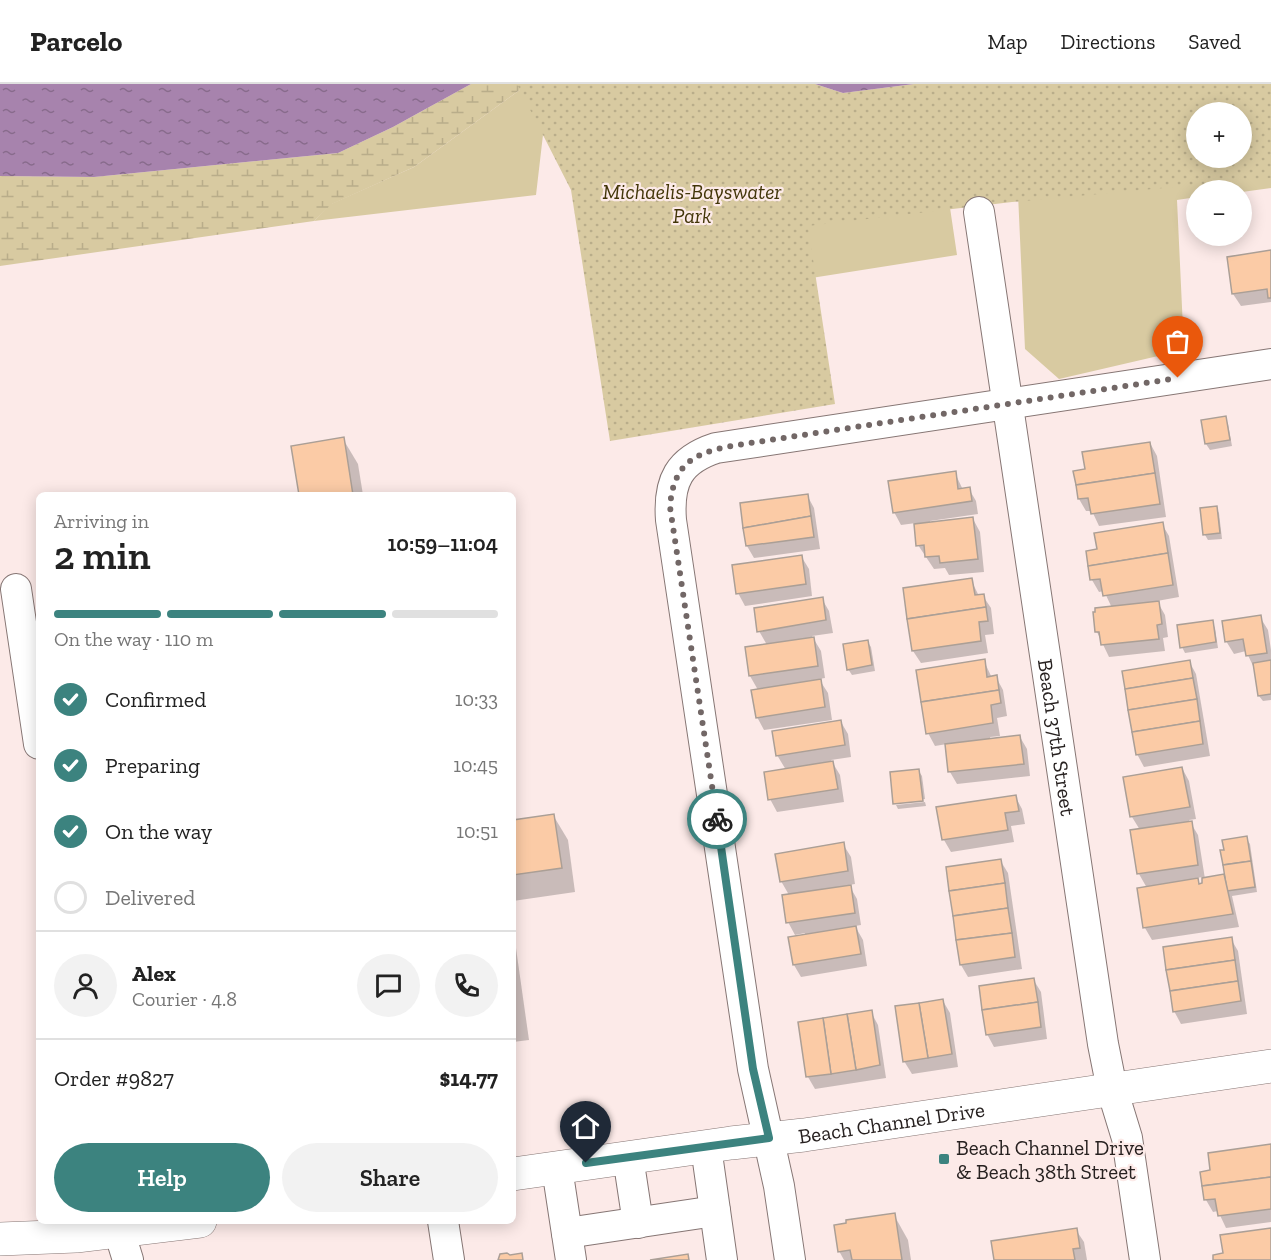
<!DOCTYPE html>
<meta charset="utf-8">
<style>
:root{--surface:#fff;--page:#f2f2f2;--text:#222;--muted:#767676;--line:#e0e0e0;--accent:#3c837f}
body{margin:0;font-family:"Zilla Slab",serif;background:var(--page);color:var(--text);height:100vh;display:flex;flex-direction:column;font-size:22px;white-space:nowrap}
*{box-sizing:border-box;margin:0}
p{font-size:20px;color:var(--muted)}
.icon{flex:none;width:33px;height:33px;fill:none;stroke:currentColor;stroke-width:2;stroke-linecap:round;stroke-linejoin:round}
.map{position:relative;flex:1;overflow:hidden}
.side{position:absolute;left:36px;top:408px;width:480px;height:732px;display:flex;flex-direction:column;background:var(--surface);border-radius:9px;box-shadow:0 3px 15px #0003}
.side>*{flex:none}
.tools{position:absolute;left:1186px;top:18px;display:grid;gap:12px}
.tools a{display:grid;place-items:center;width:66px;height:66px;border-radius:50%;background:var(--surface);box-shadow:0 3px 15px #0003;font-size:30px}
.pin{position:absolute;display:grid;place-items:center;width:51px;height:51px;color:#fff;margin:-62px -26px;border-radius:50% 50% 50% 0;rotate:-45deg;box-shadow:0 0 6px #0007}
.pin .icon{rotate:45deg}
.courier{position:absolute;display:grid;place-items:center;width:60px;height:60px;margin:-30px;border:4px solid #3c837f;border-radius:50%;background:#fff;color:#222;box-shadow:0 2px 8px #0007}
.overview em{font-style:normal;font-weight:600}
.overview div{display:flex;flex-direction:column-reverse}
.overview{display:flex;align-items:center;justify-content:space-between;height:102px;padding:0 18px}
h1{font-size:39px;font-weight:600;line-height:45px}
.bar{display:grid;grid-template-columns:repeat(4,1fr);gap:9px 6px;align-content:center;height:72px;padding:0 18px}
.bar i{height:8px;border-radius:4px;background:var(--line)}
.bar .current{background:var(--accent)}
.bar p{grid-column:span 4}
.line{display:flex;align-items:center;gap:15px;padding:0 18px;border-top:2px solid var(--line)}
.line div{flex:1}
.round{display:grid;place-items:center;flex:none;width:63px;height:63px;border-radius:32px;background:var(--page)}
ol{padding:0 18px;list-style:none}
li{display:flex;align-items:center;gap:18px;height:66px}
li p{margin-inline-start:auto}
li .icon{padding:6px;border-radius:50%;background:var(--accent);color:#fff;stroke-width:4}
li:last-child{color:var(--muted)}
li i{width:33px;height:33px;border:3px solid var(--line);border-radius:50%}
.primary-button{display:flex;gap:12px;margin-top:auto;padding:12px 18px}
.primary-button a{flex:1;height:69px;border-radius:36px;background:var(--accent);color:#fff;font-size:24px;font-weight:600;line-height:69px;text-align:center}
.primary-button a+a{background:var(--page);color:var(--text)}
header{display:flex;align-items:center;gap:36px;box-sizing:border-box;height:84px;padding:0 30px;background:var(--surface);border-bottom:2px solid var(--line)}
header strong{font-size:28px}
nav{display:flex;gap:33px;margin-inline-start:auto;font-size:21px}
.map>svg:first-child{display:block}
.grass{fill:#d8caa1;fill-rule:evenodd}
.wetland{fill:url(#wetland-marsh)}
.park{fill:url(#park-dots);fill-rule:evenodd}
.water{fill:url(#water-ripples)}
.shadow{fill:#0003;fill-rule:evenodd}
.building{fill:#fbcba6;stroke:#ab9f96;stroke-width:1.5}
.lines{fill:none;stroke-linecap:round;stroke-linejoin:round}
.minor-casing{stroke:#867674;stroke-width:32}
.major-casing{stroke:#867674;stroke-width:34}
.minor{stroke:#fff;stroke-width:30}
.major{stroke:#fff;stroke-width:33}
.done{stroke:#726766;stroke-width:6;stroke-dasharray:0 10.8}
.route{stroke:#3c837f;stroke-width:8}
.poi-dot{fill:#3c837f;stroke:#fceae8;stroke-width:2}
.labels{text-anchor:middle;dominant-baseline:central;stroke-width:4.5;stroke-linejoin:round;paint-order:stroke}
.park-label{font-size:21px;font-style:italic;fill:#423508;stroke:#fceae8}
.street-label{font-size:21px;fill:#272120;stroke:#fceae8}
.poi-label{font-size:21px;fill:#272120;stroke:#fceae8;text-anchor:start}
</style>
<header>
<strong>Parcelo</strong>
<nav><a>Map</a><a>Directions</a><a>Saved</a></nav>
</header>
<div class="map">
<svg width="1271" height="1176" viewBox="0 0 1271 1176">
<defs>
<pattern id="wetland-marsh" width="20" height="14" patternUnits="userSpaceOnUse" patternTransform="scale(1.5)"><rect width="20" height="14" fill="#d8caa1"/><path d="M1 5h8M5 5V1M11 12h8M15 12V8" fill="none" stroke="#b9ad8a"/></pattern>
<pattern id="park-dots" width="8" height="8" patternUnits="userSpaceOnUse" patternTransform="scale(1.5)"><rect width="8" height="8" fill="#d8caa1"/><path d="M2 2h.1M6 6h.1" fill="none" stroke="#b9ad8a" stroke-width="1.8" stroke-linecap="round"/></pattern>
<pattern id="water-ripples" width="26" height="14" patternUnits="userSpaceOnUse" patternTransform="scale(1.5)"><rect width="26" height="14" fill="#a783ad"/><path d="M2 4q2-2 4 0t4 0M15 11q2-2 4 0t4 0" fill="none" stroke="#886b8c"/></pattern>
</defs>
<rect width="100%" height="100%" fill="#fceae8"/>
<path class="grass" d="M528 0 882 27 1271 0V104L1242 108 1197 106V113L1177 116 1184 266 1059 295 1025 265 1018 110 949 117 957 171 805 195 546 25 536 111 314 137 331 120 414 83ZM1197 28H1242V74H1197Z"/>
<polygon class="wetland" points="471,0 528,0 414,83 332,120 314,137 0,182 0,92 94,93 338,69 393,43"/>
<path class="park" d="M517 0H815L843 9 914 0H1271V94L1012 118 808 142 835 320 610 357 571 106ZM1197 28H1242V74H1197Z"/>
<g class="water">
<polygon points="0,0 471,0 393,43 338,69 94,93 0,92"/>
<polygon points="815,0 914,0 843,9"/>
</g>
<g class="shadow">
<polygon points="1271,168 1271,218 1241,222 1233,210 1228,174"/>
<polygon points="1225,334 1228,340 1232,362 1210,366 1206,360 1203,337"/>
<polygon points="343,355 358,380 363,411 301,411"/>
<polygon points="1150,359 1157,372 1166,433 1099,442 1092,427 1086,427 1079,415 1086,386"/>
<polygon points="955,389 963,406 969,405 976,417 978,430 930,437 930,439 973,435 980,448 984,488 949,491 945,484 934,485 918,461 916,439 901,441 894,428"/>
<polygon points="807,411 814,424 820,465 754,474 747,462"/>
<polygon points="1216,424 1219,429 1222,455 1208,456 1205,451"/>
<polygon points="1162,440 1169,452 1179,513 1157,517 1165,531 1168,553 1163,554 1165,567 1109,573 1097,548 1112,524 1104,507 1099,508 1092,496 1099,467"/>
<polygon points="801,472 809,485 812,512 745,522 738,509"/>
<polygon points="971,496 979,512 983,512 991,524 994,550 985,551 988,569 921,579 913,567"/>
<polygon points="822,515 829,527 833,549 812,552 821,567 825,594 819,595 828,609 832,636 764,646 757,633 758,606 750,592 746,564 767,561 759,547"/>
<polygon points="1260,533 1268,546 1271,566 1271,616 1263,617 1259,612 1254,584 1246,567 1234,570 1226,557"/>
<polygon points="1212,538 1215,544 1218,564 1185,569 1182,563"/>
<polygon points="867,557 871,563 875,587 852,591 848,585"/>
<polygon points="984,577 992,594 996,593 1003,606 1007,632 997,634 1000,652 990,653 991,656 1020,653 1027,665 1030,692 957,700 950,688 947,660 935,662 928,649"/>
<polygon points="1189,577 1196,590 1210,672 1144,683 1137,670"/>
<polygon points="841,638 848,650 851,673 831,676 840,691 844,718 777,728 770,715 786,686 777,671"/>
<path d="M1182 684 1189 697 1196 735 1189 736 1198 751 1205 795 1226 792 1246 754 1250 760 1257 808 1232 812 1239 843 1152 856 1145 844 1147 804 1139 790 1140 746 1132 733 1125 694ZM1203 793 1204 801H1200L1196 794Z"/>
<polygon points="918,686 922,692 925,715 895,720 891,690"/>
<polygon points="1015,712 1022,725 1025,740 1011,742 1014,758 951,768 944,756 938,724"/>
<polygon points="925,718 926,722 898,725 896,721"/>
<polygon points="553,731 568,756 575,808 513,817 513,737"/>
<polygon points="843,760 851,773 855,800 849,801 857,815 861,841 855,842 863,856 867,882 801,893 794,881 805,849 795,851 788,838 789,811 781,797"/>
<polygon points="1000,776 1008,789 1022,885 968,893 961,881"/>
<polygon points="513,843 529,956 513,958"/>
<polygon points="1231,855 1238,867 1247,930 1181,940 1174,927"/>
<polygon points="1033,895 1041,908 1047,955 994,963 987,950"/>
<polygon points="943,917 950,929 958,983 912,990 904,977"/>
<polygon points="871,928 878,941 886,994 815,1005 808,993"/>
<polygon points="1271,1062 1271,1138 1226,1144 1218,1127 1213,1128 1206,1116"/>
<polygon points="894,1131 908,1156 911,1176 844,1176 839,1167"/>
<polygon points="1076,1146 1084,1158 1087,1176 995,1176"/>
</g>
<g class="building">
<polygon points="1271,166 1271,214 1268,214 1267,205 1232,210 1227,173"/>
<polygon points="1226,332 1230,356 1205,360 1201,336"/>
<polygon points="344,353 353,411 299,411 291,362"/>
<polygon points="1150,358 1155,389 1076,401 1073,387 1085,385 1082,368"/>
<polygon points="956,387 958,405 970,403 972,417 893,429 888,397"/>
<polygon points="1155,389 1160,420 1091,430 1088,414 1078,415 1076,401"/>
<polygon points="808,410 811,432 743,444 740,419"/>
<polygon points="1217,422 1220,449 1203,451 1200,424"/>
<polygon points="811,432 814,453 746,462 743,444"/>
<polygon points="973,433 978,475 940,479 939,472 925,473 924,461 916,462 914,440"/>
<polygon points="1163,438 1168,469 1088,482 1086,467 1097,465 1094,449"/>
<polygon points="1168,469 1173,501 1103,512 1100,495 1090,496 1088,482"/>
<polygon points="802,471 806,500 736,510 732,481"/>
<polygon points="972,494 975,511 984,510 986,523 907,535 903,504"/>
<polygon points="823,513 826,536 757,548 754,524"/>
<polygon points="1159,517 1162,540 1157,541 1159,555 1101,561 1099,548 1095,548 1093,528 1095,528 1095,524"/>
<polygon points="986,523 988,537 979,538 981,557 912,567 907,535"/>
<polygon points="1261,531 1267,569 1246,572 1243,555 1225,558 1222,537"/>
<polygon points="1213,536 1216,558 1180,564 1177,541"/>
<polygon points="814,553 818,582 749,592 745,563"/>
<polygon points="868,556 872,581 847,586 843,560"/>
<polygon points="985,575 987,593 997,591 999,606 921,618 916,586"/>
<polygon points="1190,576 1193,594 1125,605 1122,587"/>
<polygon points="1271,576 1271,610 1258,612 1253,579"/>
<polygon points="1193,594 1197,615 1128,626 1125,605"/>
<polygon points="821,595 825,623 756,634 751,606"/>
<polygon points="999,606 1001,619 991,621 993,639 926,650 921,618"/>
<polygon points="1197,615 1200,637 1132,648 1128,626"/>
<polygon points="841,636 845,661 776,672 772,647"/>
<polygon points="1200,637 1203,660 1136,671 1132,648"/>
<polygon points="1020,651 1024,680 948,688 945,660"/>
<polygon points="833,677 838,705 768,716 764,688"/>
<polygon points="1182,683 1190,723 1130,733 1123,693"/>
<polygon points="919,685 923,717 893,720 890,688"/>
<polygon points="1016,711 1019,727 1005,729 1008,746 942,756 936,723"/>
<polygon points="554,730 562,784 513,791 513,736"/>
<polygon points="1192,737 1198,781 1137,790 1130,746"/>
<polygon points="1247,752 1251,777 1223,781 1220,766 1224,766 1222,756"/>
<polygon points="844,758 848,787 780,798 775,770"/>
<polygon points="1001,775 1005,799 949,807 946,783"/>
<polygon points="1251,777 1255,803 1227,807 1223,781"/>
<polygon points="1224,790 1233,830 1143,844 1137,804 1198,794 1199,800 1202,799 1202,794"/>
<polygon points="1005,799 1008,824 953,832 949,807"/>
<polygon points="851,801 855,829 786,839 782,811"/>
<polygon points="1008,824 1012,849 956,856 953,832"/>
<polygon points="856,842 861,870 793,881 788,853"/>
<polygon points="1012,849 1015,873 960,881 956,856"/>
<polygon points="1232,853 1235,876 1166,886 1163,863"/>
<polygon points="1235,876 1238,897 1170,907 1166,886"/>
<polygon points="1034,894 1038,918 982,926 979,902"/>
<polygon points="1238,897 1241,917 1173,928 1170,907"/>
<polygon points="943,915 952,970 928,974 919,919"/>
<polygon points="1038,918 1041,943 986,951 982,926"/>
<polygon points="919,919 928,974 903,978 895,922"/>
<polygon points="872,926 880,981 856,986 847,930"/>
<polygon points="847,930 856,986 831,990 823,934"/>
<polygon points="823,934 831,990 806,993 798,938"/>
<polygon points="1271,1060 1271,1093 1202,1102 1200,1088 1210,1086 1208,1069"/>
<polygon points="1271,1093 1271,1125 1218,1132 1215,1115 1204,1116 1202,1102"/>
<polygon points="895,1129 902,1176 852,1176 850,1166 838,1168 834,1141 846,1139 846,1136"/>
<polygon points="1077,1144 1080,1164 1073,1165 1075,1176 994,1176 991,1157"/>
<polygon points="1271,1144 1271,1176 1213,1176 1213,1171 1223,1169 1220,1151"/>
<polygon points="507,1169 510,1171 522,1169 523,1176 498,1176 500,1170"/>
<polygon points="688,1170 689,1176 650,1176"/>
</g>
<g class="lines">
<g class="minor-casing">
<g id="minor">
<path id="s1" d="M979 128 1103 960 1112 1005 1127 1054 1145 1176"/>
<polyline points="16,505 39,660"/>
<polyline points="706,1063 722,1176"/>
<polyline points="628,1073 638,1139"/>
<polyline points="557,1084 571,1176"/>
<polyline points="116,1137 128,1176"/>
<polyline points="443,1137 449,1176"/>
<polyline points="567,1149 715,1127"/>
<path d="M790 1176 779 1102 753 985 671 436C668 397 679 376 716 364L1271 280"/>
</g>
</g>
<g class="major-casing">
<g id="major">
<path id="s2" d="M513 1090 731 1059 804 1051 1271 982"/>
<polyline points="0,1155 76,1152 200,1137"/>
</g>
</g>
<use href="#minor" class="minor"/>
<use href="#major" class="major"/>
</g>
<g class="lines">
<path class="done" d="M717 735 670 423C673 381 693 369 731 362L1178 294"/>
<polyline class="route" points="586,1079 769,1054 753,985 717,735"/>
</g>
<rect class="poi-dot" x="938" y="1069" width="12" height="12" rx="3"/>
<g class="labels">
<g class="park-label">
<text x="692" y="107">Michaelis-Bayswater<tspan x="692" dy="24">Park</tspan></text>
</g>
<g class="street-label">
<text stroke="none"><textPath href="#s1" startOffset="531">Beach 37th Street</textPath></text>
<text stroke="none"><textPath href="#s2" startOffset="382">Beach Channel Drive</textPath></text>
</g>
<g class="poi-label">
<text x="956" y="1063">Beach Channel Drive<tspan x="956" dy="24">&amp; Beach 38th Street</tspan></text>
</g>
</g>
</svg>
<div class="tools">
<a>+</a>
<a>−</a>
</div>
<div class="pin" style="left:1178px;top:294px;background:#ea580c"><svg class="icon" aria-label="bag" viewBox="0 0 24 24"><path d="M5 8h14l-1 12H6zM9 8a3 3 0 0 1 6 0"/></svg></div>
<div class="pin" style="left:586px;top:1079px;background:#1f2937"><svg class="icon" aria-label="home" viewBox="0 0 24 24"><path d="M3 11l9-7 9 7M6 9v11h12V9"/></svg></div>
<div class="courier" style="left:717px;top:735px"><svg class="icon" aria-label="bike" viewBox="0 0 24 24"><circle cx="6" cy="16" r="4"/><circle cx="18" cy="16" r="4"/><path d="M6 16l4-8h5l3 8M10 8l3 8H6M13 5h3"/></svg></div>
<section class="side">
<div class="overview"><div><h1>2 min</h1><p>Arriving in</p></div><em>10:59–11:04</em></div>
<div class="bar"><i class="current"></i><i class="current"></i><i class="current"></i><i></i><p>On the way · 110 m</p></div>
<ol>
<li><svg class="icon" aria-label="check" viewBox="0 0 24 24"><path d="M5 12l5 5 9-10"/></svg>Confirmed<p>10:33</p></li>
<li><svg class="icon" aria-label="check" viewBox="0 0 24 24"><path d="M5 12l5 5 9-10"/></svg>Preparing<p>10:45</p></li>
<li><svg class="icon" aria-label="check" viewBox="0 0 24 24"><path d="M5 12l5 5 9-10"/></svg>On the way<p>10:51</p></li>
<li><i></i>Delivered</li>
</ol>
<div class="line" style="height:108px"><a class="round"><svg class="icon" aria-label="person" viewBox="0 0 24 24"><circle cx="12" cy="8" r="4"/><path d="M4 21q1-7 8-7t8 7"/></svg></a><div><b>Alex</b><p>Courier · 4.8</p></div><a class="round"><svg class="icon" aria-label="chat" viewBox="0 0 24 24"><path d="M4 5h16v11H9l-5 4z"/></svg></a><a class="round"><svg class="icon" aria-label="phone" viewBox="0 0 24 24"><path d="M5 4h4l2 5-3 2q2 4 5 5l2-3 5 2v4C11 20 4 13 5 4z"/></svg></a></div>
<div class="line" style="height:78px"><div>Order #9827</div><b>$14.77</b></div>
<div class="primary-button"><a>Help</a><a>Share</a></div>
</section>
</div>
